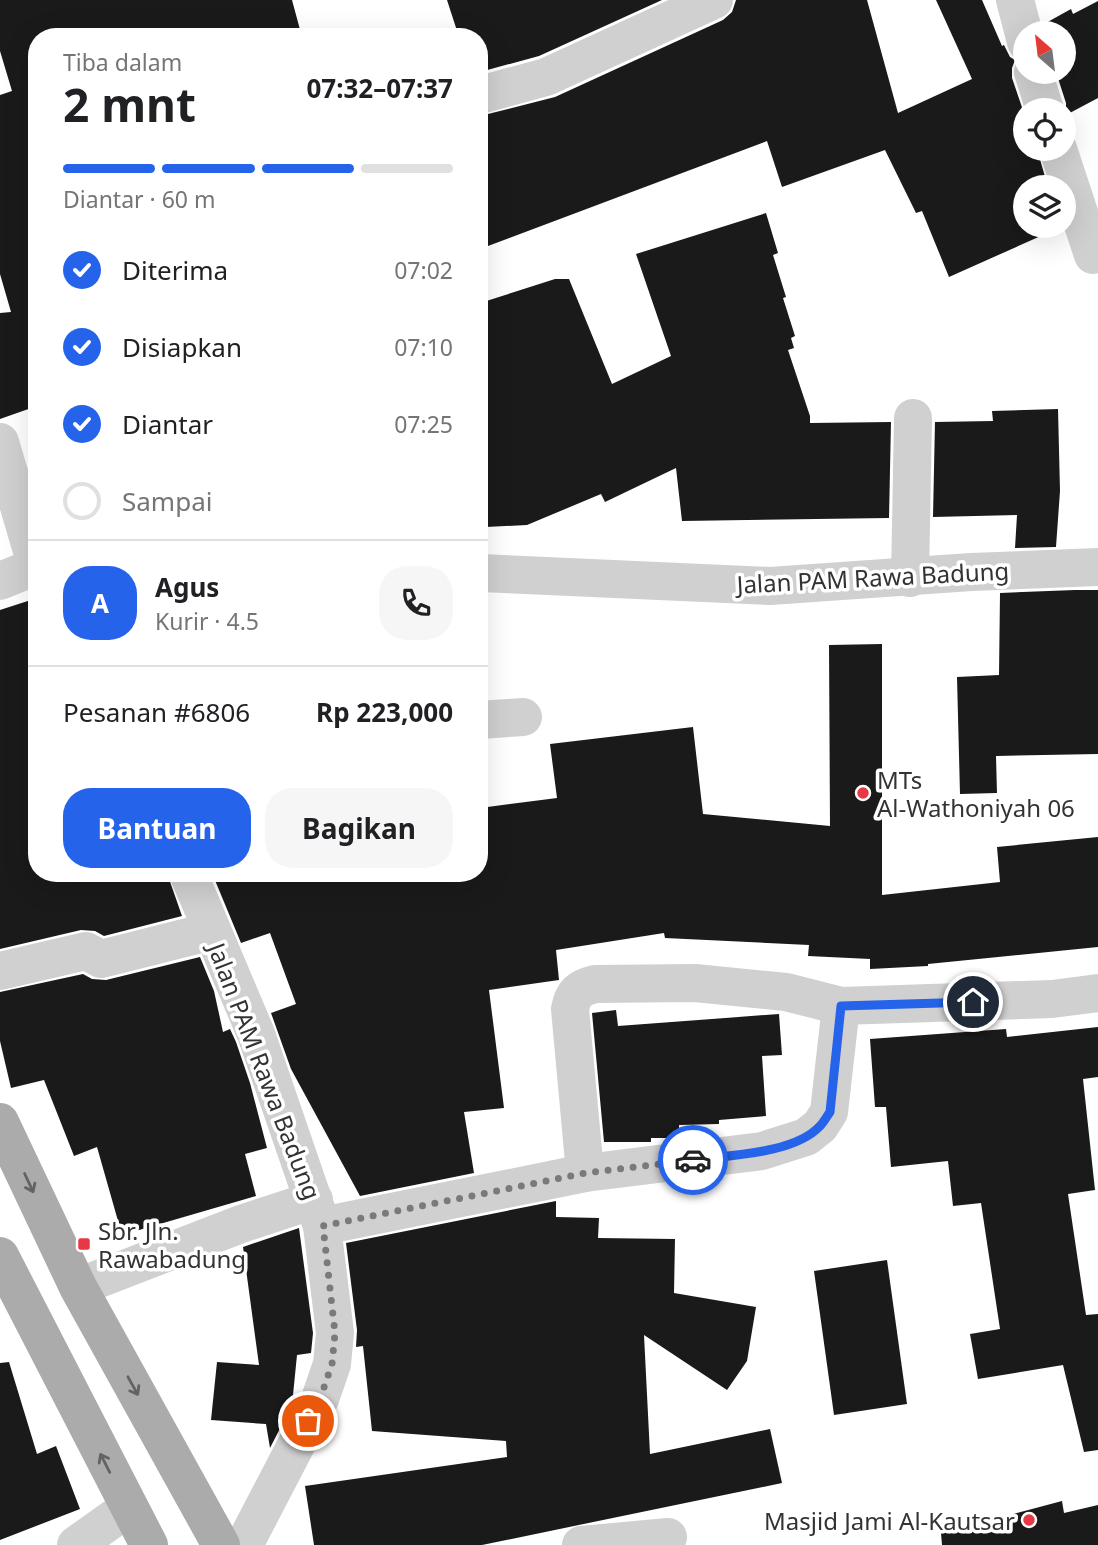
<!DOCTYPE html>
<html lang="id">
<meta charset="utf-8">
<style>
:root{--surface:#fff;--page:#f6f6f6;--text:#202124;--muted:#757577;--line:#e0e0e0;--accent:#2563eb}
body{margin:0;font-family:"Noto Sans",sans-serif;background:var(--page);color:var(--text);height:100vh;display:flex;flex-direction:column;font-size:26px;white-space:nowrap}
*{box-sizing:border-box;margin:0}
p{font-size:23px;color:var(--muted)}
.icon{flex:none;width:38px;height:38px;fill:none;stroke:currentColor;stroke-width:2;stroke-linecap:round;stroke-linejoin:round}
.map{position:relative;flex:1;overflow:hidden}
.sheet{position:absolute;left:28px;top:28px;width:460px;height:854px;display:flex;flex-direction:column;background:var(--surface);border-radius:28px;box-shadow:0 7px 28px #0002}
.sheet>*{flex:none}
.needle{width:46px;rotate:332deg}
.tools{position:absolute;left:1013px;top:21px;display:grid;gap:14px}
.tools a{display:grid;place-items:center;width:63px;height:63px;border-radius:50%;background:var(--surface);box-shadow:0 7px 28px #0002;font-size:35px}
.pin{position:absolute;display:grid;place-items:center;width:60px;height:60px;color:#fff;margin:-30px;border:4px solid #fff;border-radius:50%;box-shadow:0 2px 7px #0007}
.courier{position:absolute;display:grid;place-items:center;width:70px;height:70px;margin:-35px;border:5px solid #2563eb;border-radius:50%;background:#fff;color:#222;box-shadow:0 2px 9px #0007}
.overview em{font-style:normal;font-weight:700}
.overview div{display:flex;flex-direction:column-reverse}
.overview{display:flex;align-items:center;justify-content:space-between;height:119px;padding:0 35px}
h1{font-size:46px;font-weight:700;line-height:52px}
.bar{display:grid;grid-template-columns:repeat(4,1fr);gap:10px 7px;align-content:center;height:84px;padding:0 35px}
.bar i{height:9px;border-radius:5px;background:var(--line)}
.bar .active{background:var(--accent)}
.bar p{grid-column:span 4}
.line{display:flex;align-items:center;gap:18px;padding:0 35px;border-top:2px solid var(--line)}
.line div{flex:1}
.round{display:grid;place-items:center;flex:none;width:74px;height:74px;border-radius:28px;background:var(--page)}
ol{padding:0 35px;list-style:none}
li{display:flex;align-items:center;gap:21px;height:77px}
li p{margin-inline-start:auto}
li .icon{padding:7px;border-radius:50%;background:var(--accent);color:#fff;stroke-width:4}
li:last-child{color:var(--muted)}
li i{width:38px;height:38px;border:4px solid var(--line);border-radius:50%}
.button{display:flex;gap:14px;margin-top:auto;padding:14px 35px}
.button a{flex:1;height:80px;border-radius:28px;background:var(--accent);color:#fff;font-size:28px;font-weight:700;line-height:80px;text-align:center}
.button a+a{background:var(--page);color:var(--text)}
.map>svg:first-child{display:block}
.building{fill:#1a1a1a}
.lines{fill:none;stroke-linecap:round;stroke-linejoin:round}
.minor{stroke:#d0d0d0;stroke-width:38}
.major{stroke:#ababab;stroke-width:38}
.oneway{stroke:#636363}
.done{stroke:#7a7a7a;stroke-width:7;stroke-dasharray:0 12.6}
.route{stroke:#2563eb;stroke-width:9}
.poi-dot{fill:#e63946;stroke:#fff;stroke-width:2.5}
.labels{text-anchor:middle;dominant-baseline:central;stroke-width:7;stroke-linejoin:round;paint-order:stroke}
.street-label{font-size:24px;fill:#333;stroke:#fff}
.poi-label{font-size:24px;fill:#333;stroke:#fff;text-anchor:start}
</style>
<div class="map">
<svg width="1098" height="1545" viewBox="0 0 1098 1545">
<rect width="100%" height="100%" fill="#fff"/>
<g class="building">
<polygon points="0,0 292,0 302,37 37,37 37,406 0,419 0,313 11,312 0,274 0,95 12,91 0,51"/>
<polygon points="447,0 662,0 539,56 480,72 480,37 459,37"/>
<polygon points="736,0 867,0 898,113 972,79 936,0 982,0 1002,46 1004,45 1010,57 1015,60 1012,68 1012,78 1026,119 1026,149 1037,149 1048,187 1026,187 1026,226 1061,227 949,277 922,211 916,213 885,150 782,187 767,141 480,249 480,116 555,97 723,20 732,12"/>
<polygon points="1098,1 1098,98 1066,115 1066,103 1056,72 1064,72 1064,33 1046,33 1044,24 1071,9 1073,14"/>
<polygon points="766,213 778,253 773,255 786,297 783,298 795,336 791,338 794,348 788,350 810,416 810,423 891,422 889,518 682,521 676,468 605,502 601,494 527,525 486,527 480,509 480,303 555,279 569,279 612,384 671,356 636,254"/>
<polygon points="1058,409 1060,491 1056,547 1015,548 1017,515 933,517 935,422 993,421 992,411"/>
<polygon points="1075,590 1098,590 1098,754 996,756 997,793 960,794 957,677 999,675 1000,593"/>
<polygon points="37,598 37,873 167,873 182,916 104,936 95,931 81,930 0,949 0,610"/>
<polygon points="882,644 882,895 1000,882 997,847 1098,837 1098,947 928,964 928,966 870,969 870,959 808,956 809,945 665,938 664,933 556,950 559,980 489,990 504,1108 464,1112 474,1173 360,1196 291,1069 271,1013 296,1004 270,933 241,943 212,873 480,873 480,808 557,798 550,744 693,727 703,814 830,826 829,645"/>
<polygon points="200,957 214,991 223,1032 230,1029 236,1042 250,1083 267,1148 245,1154 256,1196 122,1235 97,1147 74,1156 44,1080 11,1088 0,1041 0,992 83,974 92,979 106,980"/>
<polygon points="616,1010 618,1026 779,1014 782,1055 762,1056 766,1116 719,1120 719,1124 679,1125 679,1138 651,1138 651,1142 604,1142 592,1013"/>
<polygon points="1098,1027 1098,1077 1083,1079 1095,1190 1068,1194 1086,1315 1098,1314 1098,1450 1084,1452 1063,1365 978,1379 970,1334 1000,1329 981,1203 953,1206 948,1161 891,1167 886,1107 875,1107 870,1039 1006,1029 1007,1037"/>
<polygon points="556,1201 556,1217 599,1218 598,1238 675,1239 674,1293 756,1307 747,1361 727,1390 644,1335 650,1454 770,1429 782,1483 482,1545 314,1545 305,1486 507,1457 506,1441 372,1431 363,1346 356,1347 357,1330 346,1243"/>
<polygon points="299,1228 313,1333 311,1353 297,1355 292,1405 270,1448 266,1424 211,1420 217,1362 259,1365 243,1247"/>
<polygon points="887,1260 907,1404 834,1415 814,1271"/>
<polygon points="9,1362 37,1454 56,1446 80,1509 0,1540 0,1363"/>
<polygon points="1062,1501 1064,1513 1098,1505 1098,1545 942,1545 941,1533"/>
</g>
<g class="lines">
<g class="minor">
<polyline points="1015,0 1026,42"/>
<polyline points="1033,72 1045,110"/>
<polyline points="480,95 546,77 714,0"/>
<polyline points="1058,149 1093,255"/>
<polyline points="0,442 37,568"/>
<polyline points="480,573 770,586 971,572 1098,567"/>
<polyline points="910,578 913,418"/>
<polyline points="0,581 37,566"/>
<polyline points="480,720 523,717"/>
<polyline points="188,873 256,1034 322,1226 335,1333 332,1364 320,1399 244,1545"/>
<polyline points="0,971 86,951 101,959 212,931"/>
<path d="M585 1173 570 1009C573 993 579 988 595 984L695 983 786 992 841 1006 1052 999 1098 993"/>
<polyline points="322,1226 585,1173 762,1151 806,1137 820,1126 829,1112 841,1006"/>
<polyline points="78,1287 241,1224 314,1200"/>
<polyline points="76,1545 128,1508"/>
<polyline points="581,1545 668,1537"/>
</g>
<g class="major">
<polyline points="0,1122 78,1287 221,1545"/>
<polyline points="0,1256 149,1545"/>
</g>
</g>
<defs><path id="oneway-shaft" d="M-6 0H5M1.5-3L5.5 0L1.5 3" fill="none" stroke-width="1.6" stroke-linecap="round" stroke-linejoin="round" transform="scale(1.75)"/></defs>
<g class="oneway">
<use href="#oneway-shaft" transform="translate(29 1183) rotate(65)"/>
<use href="#oneway-shaft" transform="translate(133 1386) rotate(61)"/>
<use href="#oneway-shaft" transform="translate(105 1463) rotate(-117)"/>
</g>
<g class="lines">
<polyline class="done" points="308,1421 320,1399 332,1364 335,1333 323,1226 585,1173 693,1160"/>
<path class="route" d="M693 1160C730 1155 794 1154 820 1126 824 1122 827 1116 830 1112L841 1006 973 1002"/>
</g>
<g class="poi-dot">
<circle cx="863" cy="793" r="7"/>
<rect x="77" y="1237" width="14" height="14" rx="3.5"/>
<circle cx="1029" cy="1520" r="7"/>
</g>
<g class="labels">
<g class="street-label">
<text transform="translate(873 577) rotate(-3)">Jalan PAM Rawa Badung</text>
<text transform="translate(265 1071) rotate(69)">Jalan PAM Rawa Badung</text>
</g>
<g class="poi-label">
<text x="877" y="779">MTs<tspan x="877" dy="28">Al-Wathoniyah 06</tspan></text>
<text x="98" y="1230">Sbr. Jln.<tspan x="98" dy="28">Rawabadung</tspan></text>
<text x="1015" y="1520" text-anchor="end">Masjid Jami Al-Kautsar</text>
</g>
</g>
</svg>
<div class="tools">
<a><svg class="needle" viewBox="-14 -14 28 28"><path d="M0-13l5 13h-10z" fill="#e53935"/><path d="M0 13l5-13h-10z" fill="#757577"/></svg></a>
<a><svg class="icon" aria-label="locate" viewBox="0 0 24 24"><circle cx="12" cy="12" r="6"/><path d="M12 2v4M12 18v4M2 12h4M18 12h4"/></svg></a>
<a><svg class="icon" aria-label="layers" viewBox="0 0 24 24"><path d="M12 4l9 5-9 5-9-5zM3 14l9 5 9-5"/></svg></a>
</div>
<div class="pin" style="left:308px;top:1421px;background:#ea580c"><svg class="icon" aria-label="bag" viewBox="0 0 24 24"><path d="M5 8h14l-1 12H6zM9 8a3 3 0 0 1 6 0"/></svg></div>
<div class="pin" style="left:973px;top:1002px;background:#1f2937"><svg class="icon" aria-label="home" viewBox="0 0 24 24"><path d="M3 11l9-7 9 7M6 9v11h12V9"/></svg></div>
<div class="courier" style="left:693px;top:1160px"><svg class="icon" aria-label="car" viewBox="0 0 24 24"><path d="M5 17H2v-5l4-1 3-4h7l3 4 3 1v5h-3M9 17h6M6 11h13"/><circle cx="7" cy="17" r="2"/><circle cx="17" cy="17" r="2"/></svg></div>
<section class="sheet">
<div class="overview"><div><h1>2 mnt</h1><p>Tiba dalam</p></div><em>07:32–07:37</em></div>
<div class="bar"><i class="active"></i><i class="active"></i><i class="active"></i><i></i><p>Diantar · 60 m</p></div>
<ol>
<li><svg class="icon" aria-label="check" viewBox="0 0 24 24"><path d="M5 12l5 5 9-10"/></svg>Diterima<p>07:02</p></li>
<li><svg class="icon" aria-label="check" viewBox="0 0 24 24"><path d="M5 12l5 5 9-10"/></svg>Disiapkan<p>07:10</p></li>
<li><svg class="icon" aria-label="check" viewBox="0 0 24 24"><path d="M5 12l5 5 9-10"/></svg>Diantar<p>07:25</p></li>
<li><i></i>Sampai</li>
</ol>
<div class="line" style="height:126px"><b class="round" style="background:var(--accent);color:#fff">A</b><div><b>Agus</b><p>Kurir · 4.5</p></div><a class="round"><svg class="icon" aria-label="phone" viewBox="0 0 24 24"><path d="M5 4h4l2 5-3 2q2 4 5 5l2-3 5 2v4C11 20 4 13 5 4z"/></svg></a></div>
<div class="line" style="height:91px"><div>Pesanan #6806</div><b>Rp 223,000</b></div>
<div class="button"><a>Bantuan</a><a>Bagikan</a></div>
</section>
</div>
